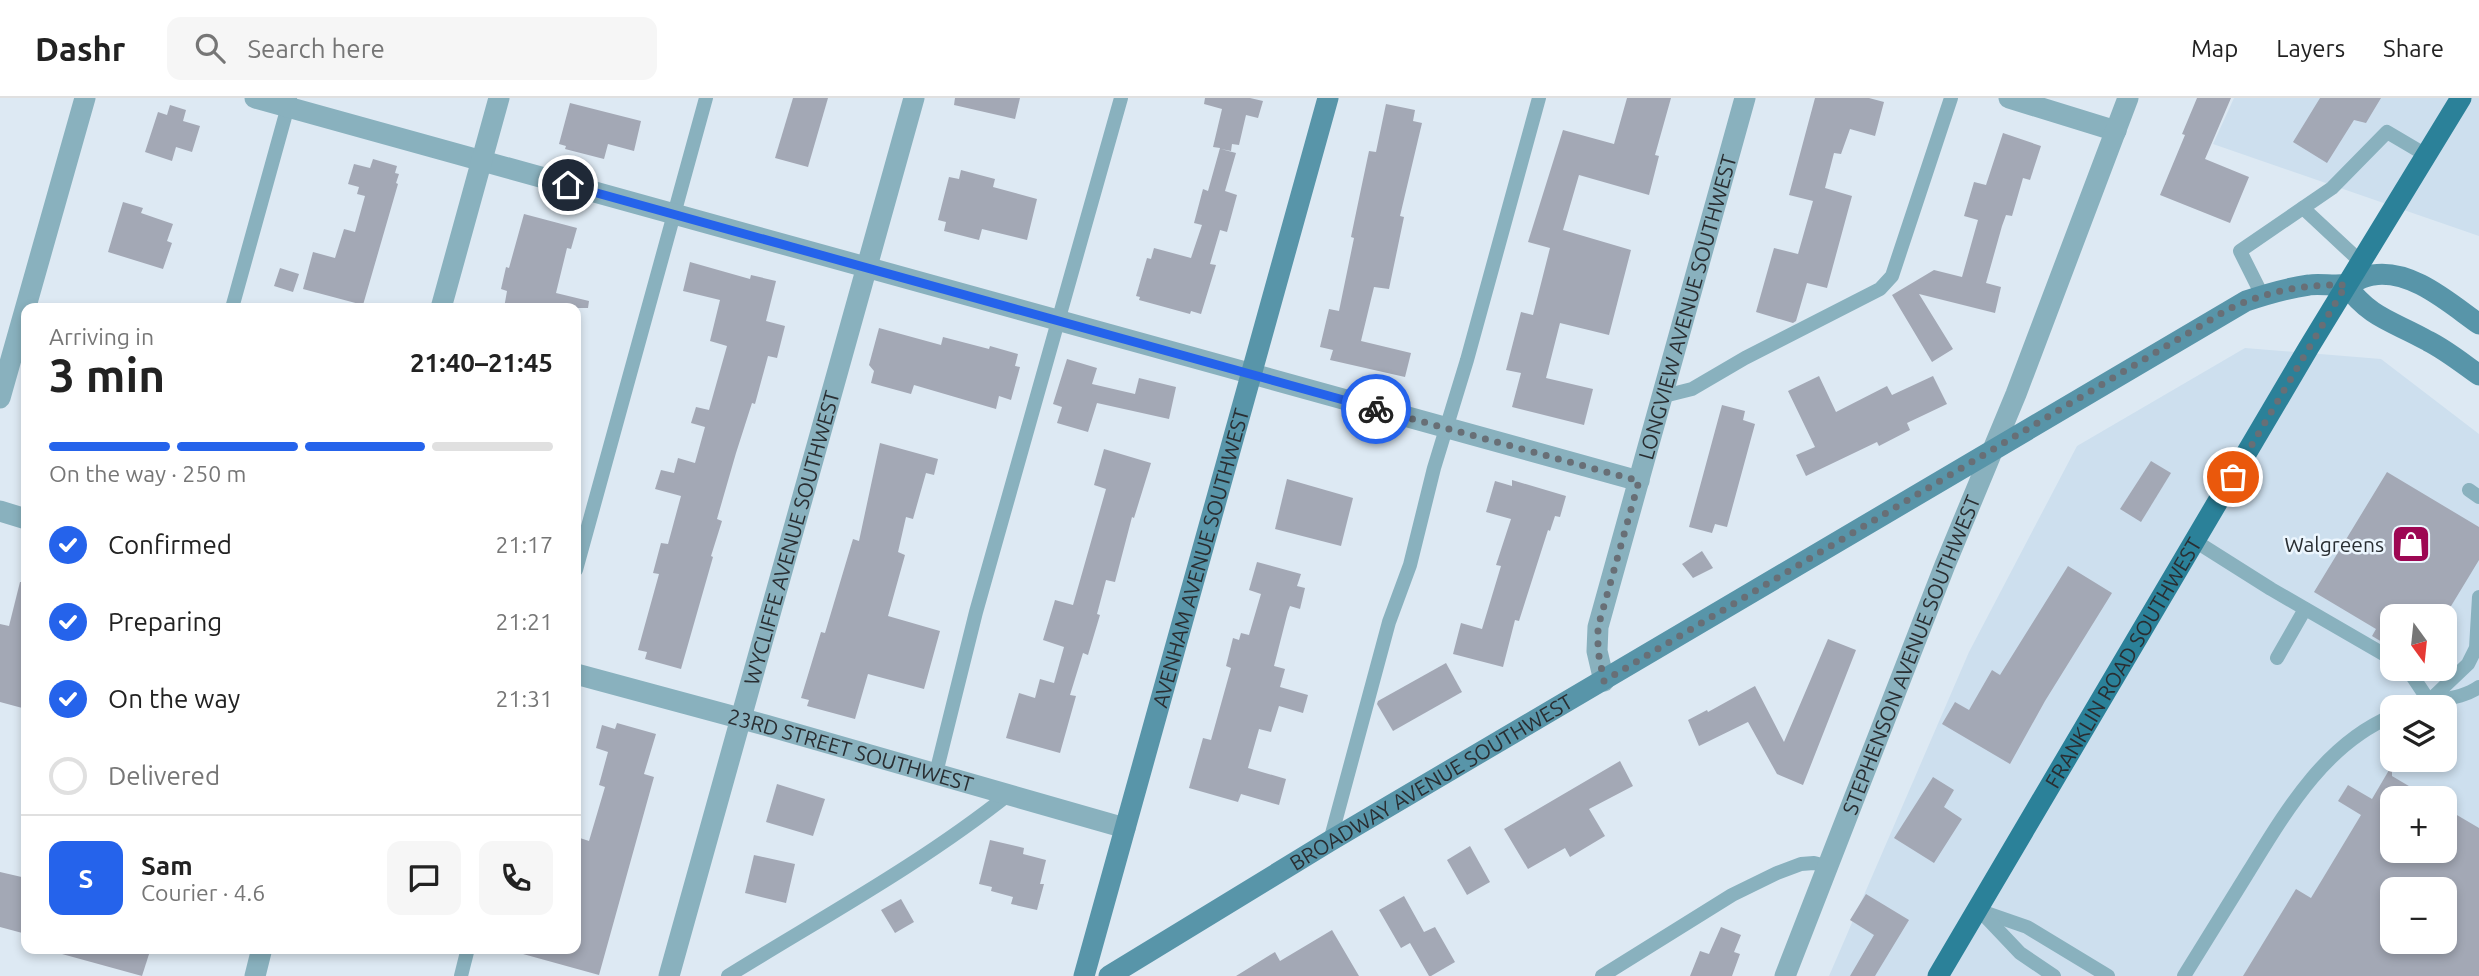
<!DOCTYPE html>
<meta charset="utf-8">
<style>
:root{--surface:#fff;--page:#f6f6f6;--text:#222;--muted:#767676;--line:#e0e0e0;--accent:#2563eb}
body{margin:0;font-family:Ubuntu,sans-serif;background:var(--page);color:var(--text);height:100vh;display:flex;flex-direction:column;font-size:26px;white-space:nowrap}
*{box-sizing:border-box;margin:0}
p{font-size:23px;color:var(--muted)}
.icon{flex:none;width:38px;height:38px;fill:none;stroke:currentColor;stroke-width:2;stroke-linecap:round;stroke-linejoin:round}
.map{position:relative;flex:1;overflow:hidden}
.panel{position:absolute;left:21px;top:205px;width:560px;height:651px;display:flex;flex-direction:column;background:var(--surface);border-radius:14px;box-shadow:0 4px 10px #0003}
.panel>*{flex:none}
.needle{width:46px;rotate:165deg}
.tools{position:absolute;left:2380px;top:506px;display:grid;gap:14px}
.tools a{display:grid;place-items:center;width:77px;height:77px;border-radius:14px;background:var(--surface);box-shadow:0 4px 10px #0003;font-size:35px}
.pin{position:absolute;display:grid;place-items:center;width:60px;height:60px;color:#fff;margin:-30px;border:4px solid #fff;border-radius:50%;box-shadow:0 2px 7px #0007}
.courier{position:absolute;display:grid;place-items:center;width:70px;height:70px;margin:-35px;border:5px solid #2563eb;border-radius:50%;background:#fff;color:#222;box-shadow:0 2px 9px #0007}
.overview em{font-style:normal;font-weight:600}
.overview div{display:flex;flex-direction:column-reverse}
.overview{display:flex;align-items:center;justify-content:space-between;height:119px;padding:0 28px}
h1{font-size:46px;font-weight:600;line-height:52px}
.bar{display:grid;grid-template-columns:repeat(4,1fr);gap:10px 7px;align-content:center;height:84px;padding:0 28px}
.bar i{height:9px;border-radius:5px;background:var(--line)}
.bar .selected{background:var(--accent)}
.bar p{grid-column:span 4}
.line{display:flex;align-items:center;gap:18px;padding:0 28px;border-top:2px solid var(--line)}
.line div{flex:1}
.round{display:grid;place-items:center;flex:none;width:74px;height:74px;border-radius:14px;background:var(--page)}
ol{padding:0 28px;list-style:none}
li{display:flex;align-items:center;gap:21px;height:77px}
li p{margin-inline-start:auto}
li .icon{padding:7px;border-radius:50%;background:var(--accent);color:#fff;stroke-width:4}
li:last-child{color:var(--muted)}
li i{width:38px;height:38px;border:4px solid var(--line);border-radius:50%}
header{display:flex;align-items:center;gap:42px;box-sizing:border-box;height:98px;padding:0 35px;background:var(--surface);border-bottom:2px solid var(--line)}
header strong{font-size:33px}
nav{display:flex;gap:38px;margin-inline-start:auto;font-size:24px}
.search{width:490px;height:63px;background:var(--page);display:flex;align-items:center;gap:18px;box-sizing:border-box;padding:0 24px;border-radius:14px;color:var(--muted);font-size:26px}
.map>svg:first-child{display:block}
.built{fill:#cddfee;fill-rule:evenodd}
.building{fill:#a3a8b5;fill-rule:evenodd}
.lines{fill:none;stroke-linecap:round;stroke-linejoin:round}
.lane{stroke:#89b1be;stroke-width:14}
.street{stroke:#89b1be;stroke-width:21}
.secondary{stroke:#5895a9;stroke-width:21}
.primary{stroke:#2b8199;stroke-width:21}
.done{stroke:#686f76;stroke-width:7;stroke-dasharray:0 12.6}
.route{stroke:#2563eb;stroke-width:9}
.labels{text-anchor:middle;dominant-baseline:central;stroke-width:5;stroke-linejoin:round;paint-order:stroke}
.street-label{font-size:21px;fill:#292e32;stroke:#ecf6fe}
.poi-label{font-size:21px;fill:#292e32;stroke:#ecf6fe;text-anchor:end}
</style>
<header>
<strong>Dashr</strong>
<div class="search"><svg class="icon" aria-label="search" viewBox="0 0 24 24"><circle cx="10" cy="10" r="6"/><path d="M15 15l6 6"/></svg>Search here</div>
<nav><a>Map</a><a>Layers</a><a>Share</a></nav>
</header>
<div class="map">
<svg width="2479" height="878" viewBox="0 0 2479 878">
<rect width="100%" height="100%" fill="#dde9f3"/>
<g class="built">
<polygon points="2234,0 2479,0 2479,138 2213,46"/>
<path d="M2245 250 2381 261 2479 336V878H1829L1969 554 2077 348ZM2392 518H2445V570H2392ZM2392 609H2445V662H2392ZM2392 700H2445V752H2392ZM2392 791H2445V844H2392Z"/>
</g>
<g class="building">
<polygon points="793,0 828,0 808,69 775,60"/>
<polygon points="955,0 1020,0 1015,21 954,7"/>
<polygon points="1205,0 1250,0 1263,3 1258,20 1246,17 1239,47 1232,46 1231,53 1221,51 1236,55 1225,93 1237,97 1227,134 1220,132 1210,166 1216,167 1201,216 1191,213 1190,216 1139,202 1140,199 1136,198 1147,160 1151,161 1154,150 1191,160 1202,127 1194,125 1203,91 1208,93 1220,50 1213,49 1222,11 1204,6"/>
<polygon points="1627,0 1671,0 1655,57 1659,58 1649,97 1579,77 1563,132 1631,152 1609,237 1560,225 1546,280 1593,291 1584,327 1512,309 1521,275 1506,272 1521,214 1533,217 1550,150 1528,144 1563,32 1614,46"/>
<polygon points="1815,0 1869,0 1884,4 1875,38 1850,31 1841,56 1834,55 1825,90 1852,98 1827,190 1807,185 1796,223 1793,225 1756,214 1774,150 1798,156 1813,103 1789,97"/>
<polygon points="2197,0 2231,0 2205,61 2249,79 2230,125 2160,97 2185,37 2182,36"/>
<polygon points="2320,0 2381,0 2366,25 2354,22 2327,65 2293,44"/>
<polygon points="570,5 641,23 634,53 608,46 604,61 565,51 566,48 559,46"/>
<polygon points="1386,6 1415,12 1413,23 1422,25 1400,118 1404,119 1389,191 1374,189 1361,243 1411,255 1405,279 1330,262 1333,252 1320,249 1329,211 1339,213 1354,140 1351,139 1361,91 1369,53 1376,54"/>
<polygon points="170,7 186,12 183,23 200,28 192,54 176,49 172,63 145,54 158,14 167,17"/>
<polygon points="2003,35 2041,48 2030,82 2023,80 2012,118 2006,117 2002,128 1986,185 2001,189 1995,215 1919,196 1953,251 1932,264 1892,197 1934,172 1962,179 1978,122 1964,118 1974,84 1986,87"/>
<polygon points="373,61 397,68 395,75 399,76 396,85 398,86 363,207 303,191 313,154 335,160 344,131 355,134 365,98 357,96 359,89 348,86 354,66 370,70"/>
<polygon points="961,72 995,81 993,89 1037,101 1027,142 982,131 979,142 944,133 946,124 938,122 949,79 959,81"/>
<polygon points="123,104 143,110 141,115 173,126 167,143 172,145 163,171 108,154"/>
<polygon points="524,116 577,130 571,151 567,150 556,195 589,203 588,210 504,210 507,193 501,191 506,169 509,170"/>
<polygon points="690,164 750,181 751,177 776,183 766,223 785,228 777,260 768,258 755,306 752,305 736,355 717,421 722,423 711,458 713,459 681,571 645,561 647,554 638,552 659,476 653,475 661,445 668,446 681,398 655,391 661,372 674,375 678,360 695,365 705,329 691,325 696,309 709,312 727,248 710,243 720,202 683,193"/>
<polygon points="280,170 299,176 293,194 274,188"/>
<polygon points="879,230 941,247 943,239 989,251 990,248 1018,256 1015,268 1020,269 1011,302 999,298 996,311 914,287 911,296 871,285 874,273 869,267"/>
<polygon points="1067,261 1097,270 1092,286 1135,296 1139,280 1176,289 1169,321 1097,305 1088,334 1057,325 1062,309 1053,306"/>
<polygon points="1819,278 1836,314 1887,288 1892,297 1933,278 1947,306 1907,325 1910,332 1879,348 1877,344 1806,378 1796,357 1815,349 1788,293"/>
<polygon points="1722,307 1745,313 1743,322 1755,326 1727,429 1715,426 1712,435 1689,429"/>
<polygon points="880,345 938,361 934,377 926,375 913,421 906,419 898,454 905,457 888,518 940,533 924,591 868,576 855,621 807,608 809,602 801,600 821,534 825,535 853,441 859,443"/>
<polygon points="1104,351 1151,365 1134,420 1132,419 1115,484 1106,482 1097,516 1100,517 1088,557 1083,555 1070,597 1076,598 1060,655 1006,640 1019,595 1035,600 1040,581 1054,585 1064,549 1043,542 1055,502 1073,507 1106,391 1094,387"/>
<polygon points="2151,363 2171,375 2141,424 2120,411"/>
<polygon points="2387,374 2479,429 2479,462 2445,518 2392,518 2392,550 2372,538 2376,531 2314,494"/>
<polygon points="1287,381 1353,400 1341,448 1275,431"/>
<polygon points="1512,382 1566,398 1560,419 1555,418 1550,433 1548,432 1519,523 1515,522 1503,569 1453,556 1461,525 1482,531 1501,468 1496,467 1511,421 1486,414 1495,383 1512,388"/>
<polygon points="1702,453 1713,470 1693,480 1682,466"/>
<polygon points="1257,464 1301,476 1297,488 1305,490 1300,511 1290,508 1288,513 1274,568 1285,571 1280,589 1308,597 1303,615 1279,608 1271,634 1259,631 1248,670 1286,681 1279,707 1241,696 1238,704 1189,690 1203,640 1211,642 1231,570 1226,568 1233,540 1239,542 1241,535 1249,537 1261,496 1249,492"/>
<polygon points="2068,468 2112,495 2045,603 2010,666 1942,626 1955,604 1969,612 1992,572 2000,577"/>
<polygon points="20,484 26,484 26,611 0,604 0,526 9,528"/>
<polygon points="1828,541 1856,552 1803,687 1777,676 1748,624 1699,648 1688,622 1707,612 1708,614 1755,588 1784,644"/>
<polygon points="1446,565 1462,594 1393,633 1377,606 1378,603"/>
<polygon points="617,625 656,636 644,676 654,679 599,877 523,856 524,850 576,850 576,755 580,740 589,743 605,689 599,687 608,654 596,650 602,627 615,631"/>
<polygon points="1620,663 1633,688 1589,711 1605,738 1570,759 1565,750 1528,771 1504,731"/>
<path d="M2392 667V678L2429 700H2392V752H2445V710L2479 730V878H2243L2296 791 2311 800 2361 717 2338 703 2348 687 2372 701ZM2392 791H2445V844H2392Z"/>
<polygon points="1933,679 1954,692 1944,709 1962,721 1934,765 1894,740"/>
<polygon points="777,686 825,701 813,738 766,724"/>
<polygon points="990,742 1024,750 1023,756 1046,762 1040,786 1044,786 1037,812 1011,806 1013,799 991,793 992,789 979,786"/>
<polygon points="1470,748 1490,784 1467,797 1447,762"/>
<polygon points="754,757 795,766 786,805 745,795"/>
<polygon points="0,774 26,780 26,836 0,829"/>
<polygon points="1866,796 1909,822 1875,878 1850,878 1874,837 1850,822"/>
<polygon points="1404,798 1424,834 1435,829 1455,864 1431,878 1429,878 1410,845 1401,850 1379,812"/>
<polygon points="901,801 914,824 895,835 881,812"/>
<polygon points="1721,829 1741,837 1734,854 1740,856 1732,878 1690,878 1700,853 1709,856"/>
<polygon points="1332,832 1359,878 1236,878 1275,854 1280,863"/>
<polygon points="63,850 140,850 150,853 142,878 62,856"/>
</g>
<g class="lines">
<g class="lane">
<polyline points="2303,110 2361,164"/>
<polyline points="2262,197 2240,153 2332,90 2387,34 2426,57"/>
<polyline points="232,210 290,1"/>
<polyline points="1664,298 1692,291 1745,260 1880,191 1892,178 1951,0"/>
<polyline points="2469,392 2479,399"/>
<polyline points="2195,443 2271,491 2392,561"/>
<polyline points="576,472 706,0"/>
<polyline points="2277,560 2305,511"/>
<polyline points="2407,570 2429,603"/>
<polyline points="2429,603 2468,566 2476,550 2479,499"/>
<path d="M2413 609C2434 601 2461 602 2479 589"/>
<polyline points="936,675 976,514 1121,0"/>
<polyline points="1330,743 1389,524 1410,467 1434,370 1467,262 1539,0"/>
<polyline points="1978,812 2027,829 2108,878"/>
<polyline points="1982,815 2020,855 2054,878"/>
<polyline points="461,878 468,850"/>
<path d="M728 878C823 819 921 766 1009 696"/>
<polyline points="1602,878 1732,797 1777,775 1801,766 1814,765 1829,769"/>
<path d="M2184 878C2206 843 2227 808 2249 773 2286 713 2325 646 2392 618"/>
</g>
<g class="street">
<polyline points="255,0 1639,383"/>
<polyline points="2009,0 2116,33"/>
<polyline points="441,210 499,0"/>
<polyline points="0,300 85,0"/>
<polyline points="0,413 26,421"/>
<path id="s1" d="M576 576 765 627 1125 730"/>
<path id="s2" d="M1604 583 1597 553 1598 529 1745 0"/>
<polyline points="255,878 262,850"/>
<path id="s3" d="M669 878 914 0"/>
<path id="s4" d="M1785 878 1945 467 2016 296 2128 0"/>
</g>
<g class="secondary">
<path d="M2346 187C2371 221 2393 223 2428 243 2446 252 2462 265 2479 277"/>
<path id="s5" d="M1084 878 1328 0"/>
<path id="s6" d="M1109 878 1330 743 2246 203C2267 196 2287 190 2309 187 2321 185 2336 189 2347 186 2356 184 2363 178 2373 177 2412 171 2449 205 2479 226"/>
</g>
<path class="primary" id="s7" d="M1938 878 2309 249 2461 0"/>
</g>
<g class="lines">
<path class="done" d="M1376 311 1639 383 1598 529V553L1604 583 2227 212C2266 193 2304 186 2346 187L2233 379"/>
<polyline class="route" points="568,87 1376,311"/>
</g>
<defs>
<g id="shop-square" transform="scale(2.0125)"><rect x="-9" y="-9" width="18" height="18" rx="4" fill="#9d0753" stroke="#ecf6fe"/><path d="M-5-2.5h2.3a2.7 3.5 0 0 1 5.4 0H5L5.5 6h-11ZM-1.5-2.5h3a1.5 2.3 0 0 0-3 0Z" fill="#fff"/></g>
</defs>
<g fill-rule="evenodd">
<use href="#shop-square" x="2411" y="446"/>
</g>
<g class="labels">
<g class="street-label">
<text stroke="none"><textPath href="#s2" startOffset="387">LONGVIEW AVENUE SOUTHWEST</textPath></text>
<text stroke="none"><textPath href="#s3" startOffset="455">WYCLIFFE AVENUE SOUTHWEST</textPath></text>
<text stroke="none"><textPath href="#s5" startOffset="434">AVENHAM AVENUE SOUTHWEST</textPath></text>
<text stroke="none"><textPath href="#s4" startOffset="345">STEPHENSON AVENUE SOUTHWEST</textPath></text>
<text stroke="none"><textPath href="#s7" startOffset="364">FRANKLIN ROAD SOUTHWEST</textPath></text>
<text stroke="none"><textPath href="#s1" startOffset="285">23RD STREET SOUTHWEST</textPath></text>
<text stroke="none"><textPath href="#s6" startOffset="376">BROADWAY AVENUE SOUTHWEST</textPath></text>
</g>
<g class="poi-label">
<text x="2384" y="446">Walgreens</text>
</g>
</g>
</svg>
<div class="tools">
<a><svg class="needle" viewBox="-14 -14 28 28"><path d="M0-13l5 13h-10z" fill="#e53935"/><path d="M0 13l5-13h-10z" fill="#767676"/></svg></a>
<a><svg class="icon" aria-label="layers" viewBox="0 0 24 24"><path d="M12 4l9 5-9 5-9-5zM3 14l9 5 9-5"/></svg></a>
<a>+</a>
<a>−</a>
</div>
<div class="pin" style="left:2233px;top:379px;background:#ea580c"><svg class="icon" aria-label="bag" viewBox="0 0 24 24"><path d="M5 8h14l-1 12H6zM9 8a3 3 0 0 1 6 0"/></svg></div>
<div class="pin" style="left:568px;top:87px;background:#1f2937"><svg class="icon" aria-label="home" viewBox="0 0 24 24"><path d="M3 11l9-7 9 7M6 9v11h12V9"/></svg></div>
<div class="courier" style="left:1376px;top:311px"><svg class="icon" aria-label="bike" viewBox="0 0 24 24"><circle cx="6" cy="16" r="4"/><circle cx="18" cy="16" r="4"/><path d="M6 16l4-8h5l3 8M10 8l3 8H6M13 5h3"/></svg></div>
<section class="panel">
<div class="overview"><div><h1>3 min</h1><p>Arriving in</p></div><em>21:40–21:45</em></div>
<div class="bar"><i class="selected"></i><i class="selected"></i><i class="selected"></i><i></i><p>On the way · 250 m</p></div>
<ol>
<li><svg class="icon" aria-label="check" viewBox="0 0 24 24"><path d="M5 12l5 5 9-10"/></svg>Confirmed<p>21:17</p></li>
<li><svg class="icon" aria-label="check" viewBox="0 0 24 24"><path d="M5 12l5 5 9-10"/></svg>Preparing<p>21:21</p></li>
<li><svg class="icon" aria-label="check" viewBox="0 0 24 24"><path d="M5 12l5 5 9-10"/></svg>On the way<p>21:31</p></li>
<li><i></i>Delivered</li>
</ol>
<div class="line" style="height:126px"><b class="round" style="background:var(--accent);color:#fff">S</b><div><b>Sam</b><p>Courier · 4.6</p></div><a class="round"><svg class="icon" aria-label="chat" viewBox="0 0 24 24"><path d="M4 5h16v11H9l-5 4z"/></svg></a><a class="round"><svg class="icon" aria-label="phone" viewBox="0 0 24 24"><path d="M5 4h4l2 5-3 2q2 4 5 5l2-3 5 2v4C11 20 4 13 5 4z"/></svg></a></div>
</section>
</div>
